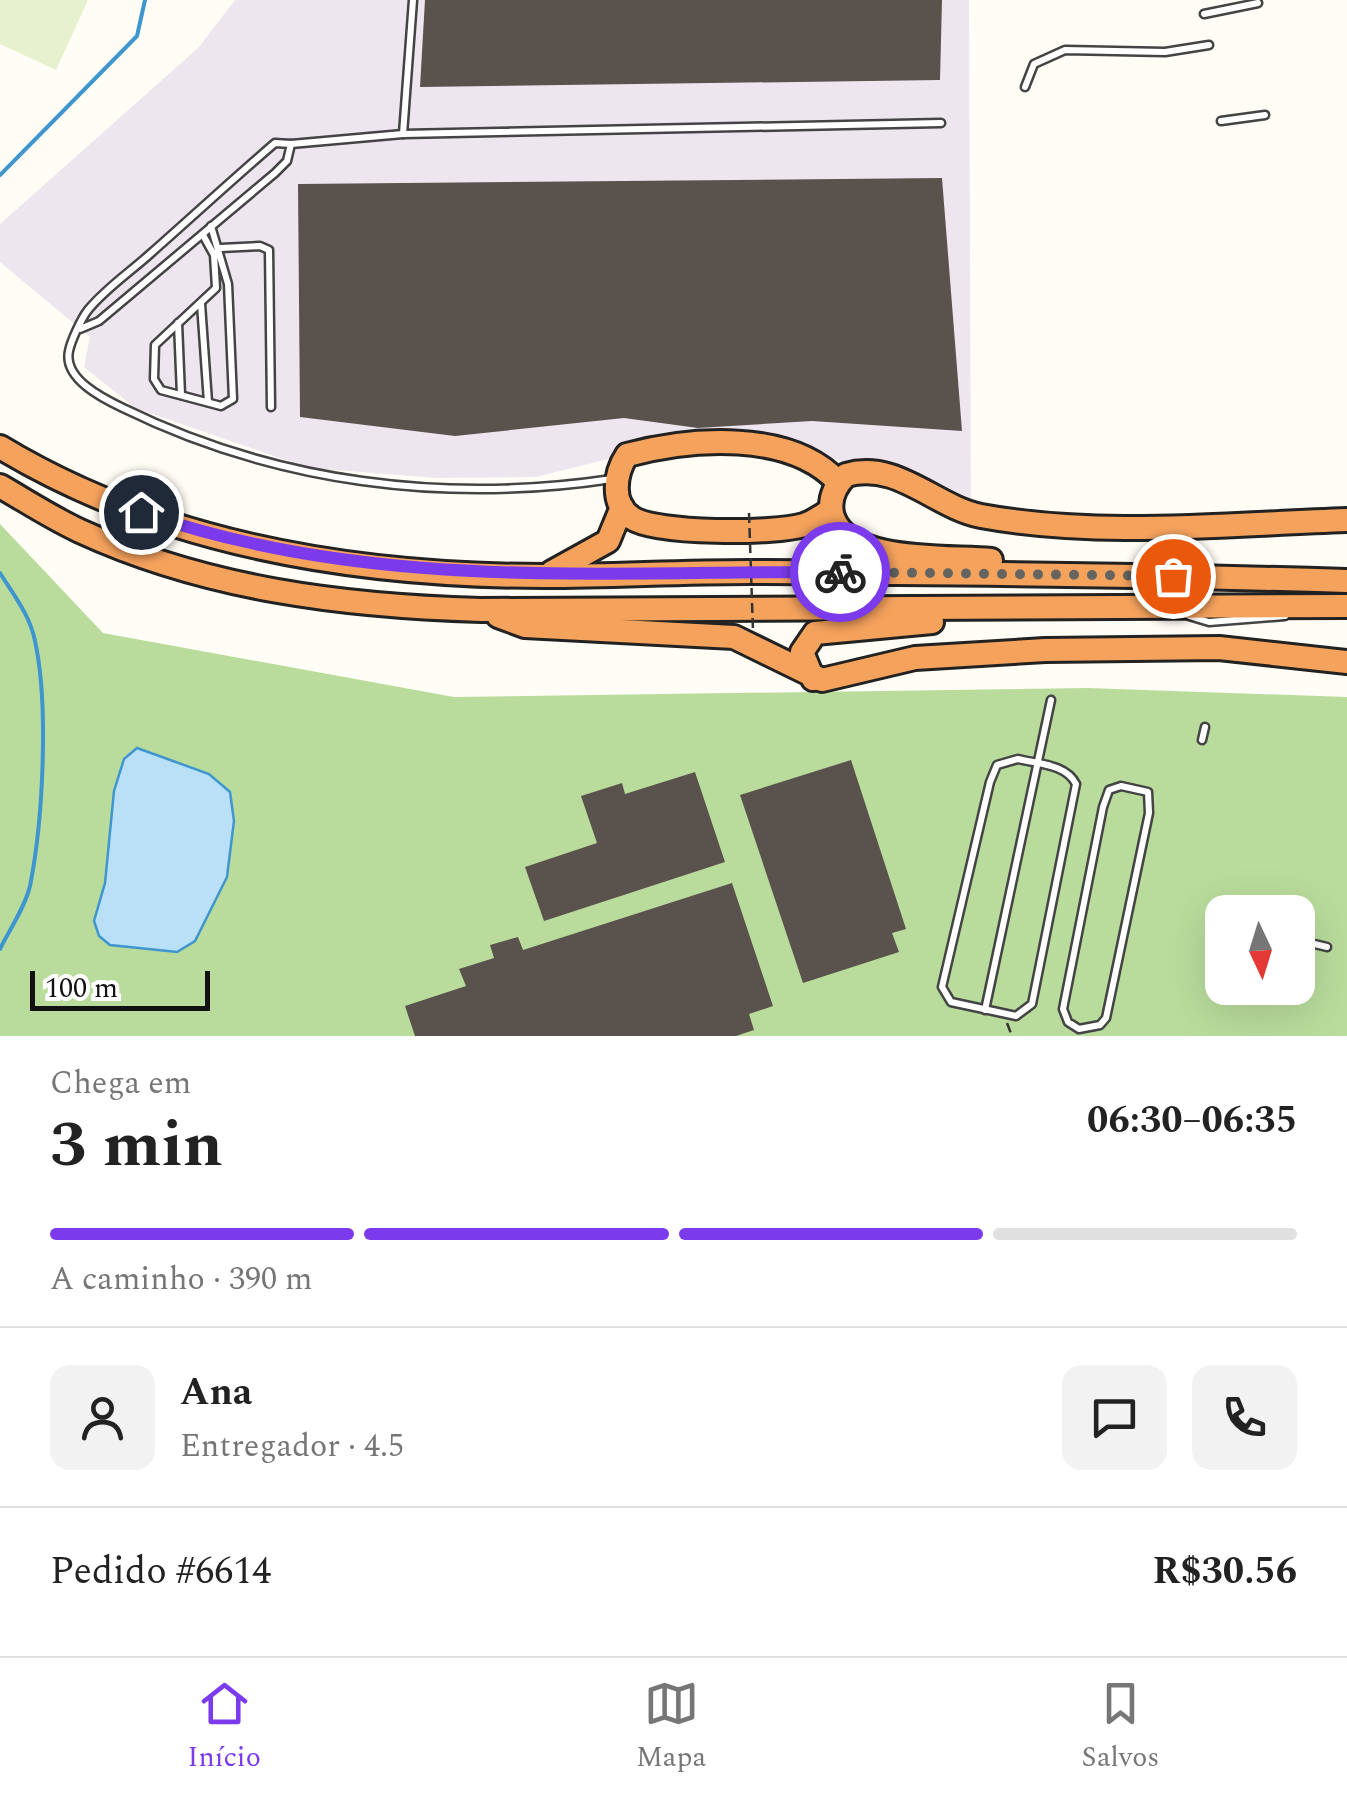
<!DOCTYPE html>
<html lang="pt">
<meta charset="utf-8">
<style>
:root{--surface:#fff;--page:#f2f2f2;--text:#222;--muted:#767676;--line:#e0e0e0;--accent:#7c3aed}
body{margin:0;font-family:Spectral,serif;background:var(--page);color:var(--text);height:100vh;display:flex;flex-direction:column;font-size:38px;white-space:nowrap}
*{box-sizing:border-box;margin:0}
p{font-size:32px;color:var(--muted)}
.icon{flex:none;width:55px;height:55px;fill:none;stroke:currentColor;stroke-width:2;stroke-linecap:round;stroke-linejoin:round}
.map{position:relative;height:1036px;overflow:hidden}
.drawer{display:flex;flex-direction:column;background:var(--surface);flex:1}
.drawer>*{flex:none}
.needle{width:65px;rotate:176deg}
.buttons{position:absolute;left:1205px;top:895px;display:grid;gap:20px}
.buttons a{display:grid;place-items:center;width:110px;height:110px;border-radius:20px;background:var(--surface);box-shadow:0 10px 40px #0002;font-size:50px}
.scale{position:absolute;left:30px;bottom:25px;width:180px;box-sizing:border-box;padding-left:10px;border:5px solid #111;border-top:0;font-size:28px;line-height:35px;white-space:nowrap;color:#111;-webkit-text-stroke:8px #fff;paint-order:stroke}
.pin{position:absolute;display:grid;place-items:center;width:85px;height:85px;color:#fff;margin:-42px;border:5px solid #fff;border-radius:50%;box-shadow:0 2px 10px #0007}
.courier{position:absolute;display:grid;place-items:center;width:100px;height:100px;margin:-50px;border:8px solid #7c3aed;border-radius:50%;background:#fff;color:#222;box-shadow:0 2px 12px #0007}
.head em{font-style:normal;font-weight:700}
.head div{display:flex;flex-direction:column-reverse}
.head{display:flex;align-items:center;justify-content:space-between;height:170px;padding:0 50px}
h1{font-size:65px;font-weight:700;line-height:75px}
.bar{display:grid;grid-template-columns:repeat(4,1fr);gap:15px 10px;align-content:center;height:120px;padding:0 50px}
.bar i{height:12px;border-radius:8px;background:var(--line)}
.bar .current{background:var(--accent)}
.bar p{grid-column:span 4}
.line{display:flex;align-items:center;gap:25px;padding:0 50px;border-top:2px solid var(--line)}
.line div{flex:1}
.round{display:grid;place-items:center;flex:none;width:105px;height:105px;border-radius:20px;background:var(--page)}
.menu{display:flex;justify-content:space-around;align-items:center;height:140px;border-top:2px solid var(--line);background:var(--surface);font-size:28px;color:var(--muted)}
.menu a{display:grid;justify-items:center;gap:5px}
.menu .current{color:var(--accent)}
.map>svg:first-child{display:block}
.industrial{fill:#eee6ef}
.forest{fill:#b9dc9c;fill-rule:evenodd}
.pitch{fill:#e6f2cf}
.water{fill:#b9e0f7;stroke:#3f96cf;stroke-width:2.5}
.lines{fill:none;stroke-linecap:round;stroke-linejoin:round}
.stream{stroke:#3f96cf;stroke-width:4}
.building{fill:#5a524d}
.lane-casing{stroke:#444;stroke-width:11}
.highway-casing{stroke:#222;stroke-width:28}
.path{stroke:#333;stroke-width:2.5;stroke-dasharray:10 5;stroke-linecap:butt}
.lane{stroke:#fff;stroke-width:6}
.highway{stroke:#f5a25d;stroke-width:22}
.path-bridge{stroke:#333;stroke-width:2.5;stroke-dasharray:10 5;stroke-linecap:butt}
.done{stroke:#646461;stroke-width:10;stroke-dasharray:0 18}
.route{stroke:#7c3aed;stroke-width:12}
</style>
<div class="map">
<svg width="1347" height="1036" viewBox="0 0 1347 1036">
<rect width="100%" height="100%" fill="#fffdf5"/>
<polygon class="industrial" points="235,0 969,0 971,511 899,477 782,444 629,454 536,477 438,478 309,468 135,408 84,367 90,337 0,262 0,224 199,47"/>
<path class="forest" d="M0 524 103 633 454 697 1088 688 1347 697V1036H0ZM1222 912H1298V988H1222Z"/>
<polygon class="pitch" points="0,0 88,0 56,70 0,44"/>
<polygon class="water" points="137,748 209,774 230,792 234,821 227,877 195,941 177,952 110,945 99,936 94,921 105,883 114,791 124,759"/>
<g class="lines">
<g class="stream">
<polyline points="0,175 137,36 145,0"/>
<path d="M0 573C13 594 30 615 35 641 49 705 43 821 30 886 25 907 10 929 0 949"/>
</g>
</g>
<g class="building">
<polygon points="425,0 942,0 940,80 420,87"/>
<polygon points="942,178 962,431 812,421 698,428 624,418 455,436 300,417 298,184"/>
<polygon points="851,760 906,929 892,933 899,952 803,983 740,795"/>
<polygon points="695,772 725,862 544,921 525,867 597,843 581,796 622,783 625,794"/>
<polygon points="732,883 773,1006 749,1014 754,1030 736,1036 415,1036 405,1006 466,986 459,969 494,958 490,945 518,937 523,950"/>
</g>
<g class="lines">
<g class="lane-casing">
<g id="lane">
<polyline points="1204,14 1258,3"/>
<polyline points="1025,87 1034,64 1065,50 1165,52 1209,45"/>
<polyline points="1221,121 1265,115"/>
<polyline points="403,134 413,0"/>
<polyline points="291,144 403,134 941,123"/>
<polyline points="203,235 214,255 216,288 155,345 154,379 161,390 221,406 233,399 228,284 211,226"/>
<polyline points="221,248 260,246 269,250 271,407"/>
<polyline points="201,304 208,402"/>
<polyline points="178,323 181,395"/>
<path d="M80 329 99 321 275 173 287 161 291 144 275 143C233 179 192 217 150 254 130 272 105 289 88 310 81 319 71 341 69 351 63 379 104 399 123 408 276 483 445 504 612 479"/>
<polyline points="1189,616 1209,622 1285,616"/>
<polyline points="1202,740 1205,727"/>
<path d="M1018 759C1038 764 1066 764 1076 784L1032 1004 1016 1016 951 1002 942 987 990 782 997 765Z"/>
<polygon points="1121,786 1148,792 1149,813 1106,1018 1100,1025 1079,1029 1068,1022 1063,1009 1103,807 1109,790"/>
<polyline points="1298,940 1327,947"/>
<polyline points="985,1010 1051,700"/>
</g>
</g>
<g class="highway-casing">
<g id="highway">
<path d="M0 447C162 545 359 576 545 576 618 576 692 571 765 572 959 573 1153 575 1347 581"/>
<path d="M0 486C26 501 52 518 80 531 206 589 344 606 481 610L1347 606"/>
<path d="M831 510C822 516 813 522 804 525 775 534 656 534 632 518 610 504 615 473 627 455 691 438 790 430 838 482"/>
<path d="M991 560C948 556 849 564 833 517 828 501 834 487 846 475 897 460 935 507 981 516 1101 538 1227 524 1347 520"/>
<polyline points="552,572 608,541 622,507"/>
<polyline points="498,616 525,626 734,637 822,680 915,658 1045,650 1219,648 1347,662"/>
<polyline points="813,679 802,652 815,633 932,622"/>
</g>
</g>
<polyline class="path" points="1007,1023 1012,1036"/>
<use href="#lane" class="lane"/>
<use href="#highway" class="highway"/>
<polyline class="path-bridge" points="749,513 753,631"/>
</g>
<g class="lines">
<polyline class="done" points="840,572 1173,576"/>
<path class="route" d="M141 512C368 592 604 571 840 572"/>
</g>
</svg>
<div class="buttons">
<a><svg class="needle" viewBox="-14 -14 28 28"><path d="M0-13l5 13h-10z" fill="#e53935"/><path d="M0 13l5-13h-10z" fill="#767676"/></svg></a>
</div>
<div class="scale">100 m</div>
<div class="pin" style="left:1173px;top:576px;background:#ea580c"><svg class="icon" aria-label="bag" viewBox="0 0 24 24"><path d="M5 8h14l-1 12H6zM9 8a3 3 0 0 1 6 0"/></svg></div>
<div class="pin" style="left:141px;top:512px;background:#1f2937"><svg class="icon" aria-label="home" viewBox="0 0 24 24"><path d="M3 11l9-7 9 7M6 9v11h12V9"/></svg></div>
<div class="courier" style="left:840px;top:572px"><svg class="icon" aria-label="bike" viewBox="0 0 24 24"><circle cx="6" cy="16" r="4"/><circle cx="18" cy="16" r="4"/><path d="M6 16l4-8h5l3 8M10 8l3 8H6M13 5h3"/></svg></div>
</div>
<section class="drawer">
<div class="head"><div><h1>3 min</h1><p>Chega em</p></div><em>06:30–06:35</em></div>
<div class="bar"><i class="current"></i><i class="current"></i><i class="current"></i><i></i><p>A caminho · 390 m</p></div>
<div class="line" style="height:180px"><a class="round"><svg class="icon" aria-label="person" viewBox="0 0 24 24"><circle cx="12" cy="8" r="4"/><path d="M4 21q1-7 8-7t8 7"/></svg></a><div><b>Ana</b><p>Entregador · 4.5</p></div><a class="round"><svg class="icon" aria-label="chat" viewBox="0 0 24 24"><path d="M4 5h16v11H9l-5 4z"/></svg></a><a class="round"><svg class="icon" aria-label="phone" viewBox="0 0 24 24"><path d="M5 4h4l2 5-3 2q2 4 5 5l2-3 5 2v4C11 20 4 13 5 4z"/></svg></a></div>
<div class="line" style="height:130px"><div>Pedido #6614</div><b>R$30.56</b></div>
</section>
<nav class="menu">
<a class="current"><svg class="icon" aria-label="home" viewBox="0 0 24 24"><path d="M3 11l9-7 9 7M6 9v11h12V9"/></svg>Início</a>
<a><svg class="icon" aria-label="map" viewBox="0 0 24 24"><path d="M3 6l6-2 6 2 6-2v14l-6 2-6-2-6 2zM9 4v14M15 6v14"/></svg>Mapa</a>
<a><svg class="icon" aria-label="saved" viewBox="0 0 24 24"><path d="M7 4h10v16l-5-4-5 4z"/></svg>Salvos</a>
</nav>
